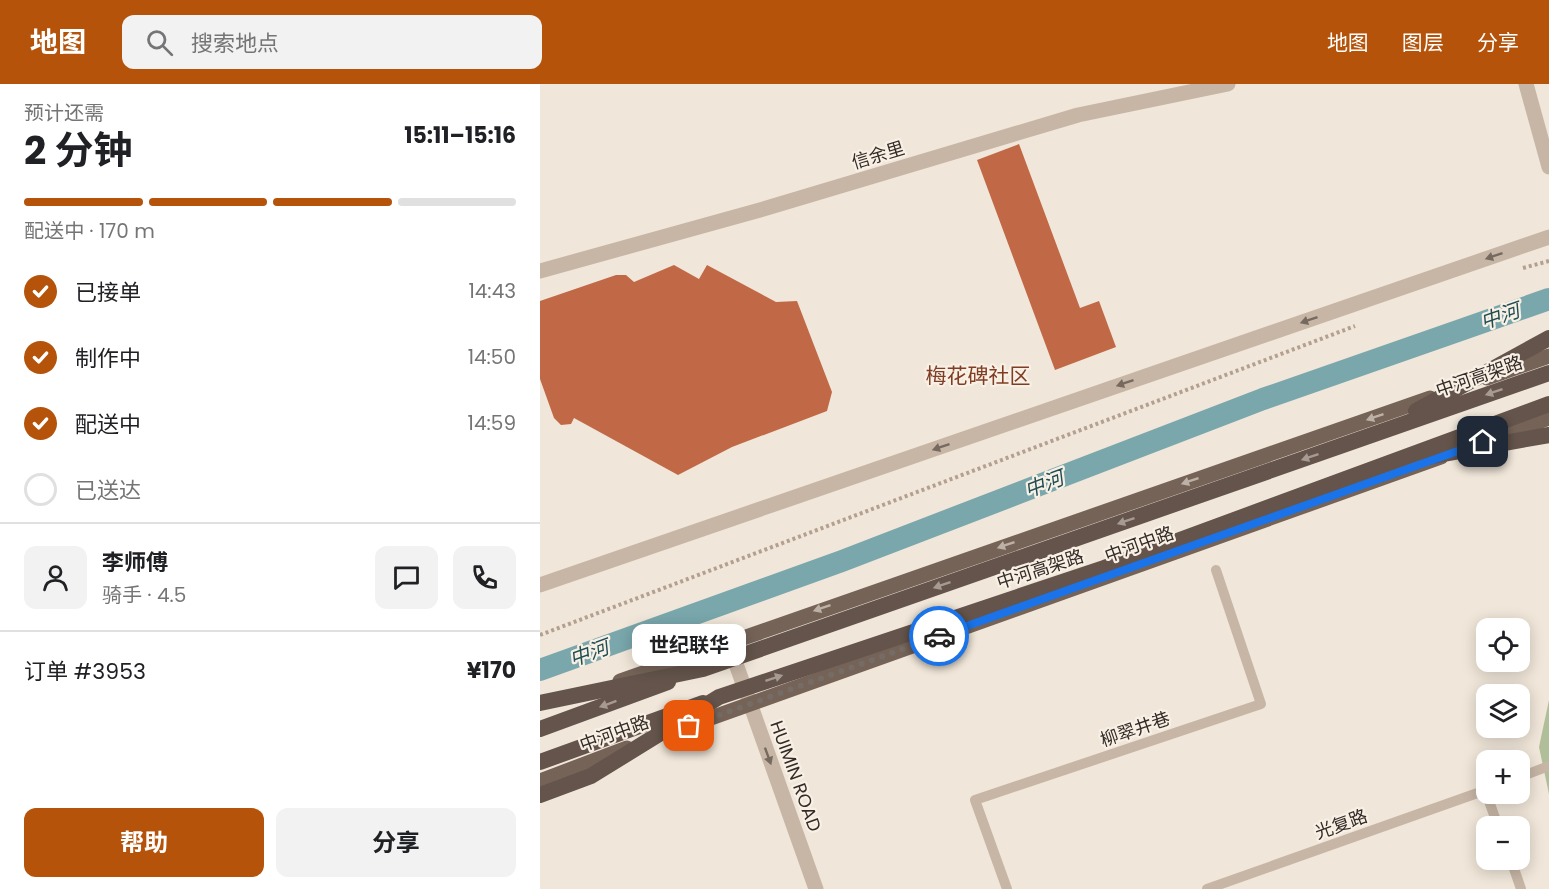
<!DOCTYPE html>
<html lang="zh">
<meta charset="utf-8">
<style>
:root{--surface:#fff;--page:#f2f2f2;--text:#202124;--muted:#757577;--line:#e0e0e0;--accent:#b45309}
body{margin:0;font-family:Poppins,"Noto Sans SC",sans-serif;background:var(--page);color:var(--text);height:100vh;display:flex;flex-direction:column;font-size:22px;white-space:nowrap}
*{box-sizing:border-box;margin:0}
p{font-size:20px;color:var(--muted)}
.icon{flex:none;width:33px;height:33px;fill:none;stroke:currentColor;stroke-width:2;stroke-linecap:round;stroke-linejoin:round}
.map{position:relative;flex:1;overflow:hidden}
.panel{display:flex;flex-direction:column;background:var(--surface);width:540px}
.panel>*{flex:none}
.fabs{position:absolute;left:936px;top:534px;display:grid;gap:12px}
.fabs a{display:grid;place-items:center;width:54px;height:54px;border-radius:12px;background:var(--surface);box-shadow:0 3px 15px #0003;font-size:30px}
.pin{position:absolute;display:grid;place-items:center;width:51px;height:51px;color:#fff;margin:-26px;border-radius:12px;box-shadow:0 3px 9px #0006}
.courier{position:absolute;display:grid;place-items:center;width:60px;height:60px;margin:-30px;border:4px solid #1a73e8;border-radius:50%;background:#fff;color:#222;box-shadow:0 2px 8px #0007}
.bubble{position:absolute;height:42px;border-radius:12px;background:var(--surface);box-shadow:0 3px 15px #0003;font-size:20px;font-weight:700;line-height:42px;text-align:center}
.overview em{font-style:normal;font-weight:700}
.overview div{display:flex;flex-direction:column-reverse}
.overview{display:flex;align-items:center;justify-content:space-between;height:102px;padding:0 24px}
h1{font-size:39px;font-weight:700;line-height:45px}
.bar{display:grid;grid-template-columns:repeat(4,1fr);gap:9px 6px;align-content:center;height:72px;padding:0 24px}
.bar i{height:8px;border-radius:4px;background:var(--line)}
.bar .active{background:var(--accent)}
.bar p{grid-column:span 4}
.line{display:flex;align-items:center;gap:15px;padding:0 24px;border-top:2px solid var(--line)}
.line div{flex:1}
.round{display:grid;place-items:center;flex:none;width:63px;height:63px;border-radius:12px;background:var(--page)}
ol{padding:0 24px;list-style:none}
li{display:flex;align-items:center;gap:18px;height:66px}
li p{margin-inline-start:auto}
li .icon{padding:6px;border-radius:50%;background:var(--accent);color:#fff;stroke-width:4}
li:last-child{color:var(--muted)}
li i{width:33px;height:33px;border:3px solid var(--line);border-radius:50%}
.cta{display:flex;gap:12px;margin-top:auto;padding:12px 24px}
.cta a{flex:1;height:69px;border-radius:12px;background:var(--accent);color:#fff;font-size:24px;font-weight:700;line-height:69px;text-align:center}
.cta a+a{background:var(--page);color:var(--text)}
header{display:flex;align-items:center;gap:36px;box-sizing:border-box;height:84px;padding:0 30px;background:var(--accent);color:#fff}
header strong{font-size:28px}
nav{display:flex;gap:33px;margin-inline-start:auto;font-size:21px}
.search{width:420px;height:54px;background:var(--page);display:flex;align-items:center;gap:15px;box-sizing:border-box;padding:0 21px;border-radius:12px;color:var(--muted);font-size:22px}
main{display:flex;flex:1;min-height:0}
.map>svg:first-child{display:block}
.green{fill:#b0be9a}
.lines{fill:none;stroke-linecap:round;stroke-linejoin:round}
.canal{stroke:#79a7ac;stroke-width:22}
.building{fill:#c16946}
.path{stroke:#b3a090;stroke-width:4;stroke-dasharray:3 3;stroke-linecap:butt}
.service{stroke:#c7b6a6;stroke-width:10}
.minor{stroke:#c7b6a6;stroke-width:15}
.tertiary{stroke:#c7b6a6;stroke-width:15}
.primary{stroke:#756358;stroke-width:15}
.trunk{stroke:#64544b;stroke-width:16}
.trunk-bridge{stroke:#64544b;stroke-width:16}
.oneway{fill:#766a60}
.oneway2{fill:#a79a90}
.oneway3{fill:#bdb1a6}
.done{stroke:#756c65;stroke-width:6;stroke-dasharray:0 10.8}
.route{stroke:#1a73e8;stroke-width:8}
.labels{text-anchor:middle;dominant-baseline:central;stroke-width:4.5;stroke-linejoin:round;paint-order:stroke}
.street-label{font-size:18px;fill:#332b26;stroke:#f8f0e5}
.water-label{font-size:20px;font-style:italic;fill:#1e4d53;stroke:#f8f0e5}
.quarter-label{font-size:21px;fill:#7f3d23;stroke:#f8f0e5}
</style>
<header>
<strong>地图</strong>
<div class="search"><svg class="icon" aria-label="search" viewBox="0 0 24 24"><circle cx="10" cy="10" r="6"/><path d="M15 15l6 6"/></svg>搜索地点</div>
<nav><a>地图</a><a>图层</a><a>分享</a></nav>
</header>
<main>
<section class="panel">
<div class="overview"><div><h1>2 分钟</h1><p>预计还需</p></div><em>15:11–15:16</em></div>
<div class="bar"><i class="active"></i><i class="active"></i><i class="active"></i><i></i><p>配送中 · 170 m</p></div>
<ol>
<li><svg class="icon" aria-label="check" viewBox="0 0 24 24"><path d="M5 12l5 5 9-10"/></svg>已接单<p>14:43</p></li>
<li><svg class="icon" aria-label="check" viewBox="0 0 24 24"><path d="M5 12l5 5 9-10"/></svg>制作中<p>14:50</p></li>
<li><svg class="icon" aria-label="check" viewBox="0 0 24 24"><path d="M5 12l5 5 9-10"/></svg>配送中<p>14:59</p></li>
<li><i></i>已送达</li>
</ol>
<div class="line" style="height:108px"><a class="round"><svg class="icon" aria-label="person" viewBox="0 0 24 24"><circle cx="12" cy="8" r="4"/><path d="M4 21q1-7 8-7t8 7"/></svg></a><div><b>李师傅</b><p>骑手 · 4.5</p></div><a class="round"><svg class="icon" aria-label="chat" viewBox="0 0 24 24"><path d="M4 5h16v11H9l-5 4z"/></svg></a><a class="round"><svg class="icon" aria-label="phone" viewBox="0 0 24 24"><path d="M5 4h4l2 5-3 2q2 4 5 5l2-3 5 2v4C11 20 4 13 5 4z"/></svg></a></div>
<div class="line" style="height:78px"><div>订单 #3953</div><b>¥170</b></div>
<div class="cta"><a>帮助</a><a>分享</a></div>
</section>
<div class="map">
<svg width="1009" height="805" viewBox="0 0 1009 805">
<rect width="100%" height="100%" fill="#f0e6d9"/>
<polygon class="green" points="1009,616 1009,710 999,663"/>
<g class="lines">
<polyline class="canal" points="0,586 302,477 723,315 1009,215"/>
</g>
<g class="building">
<polygon points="479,60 540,224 559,217 576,263 515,286 437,76"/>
<polygon points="134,181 159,195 167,181 236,218 257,217 292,308 287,327 192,363 138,391 34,334 31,340 21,341 14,334 0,295 0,217 76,191 86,191 94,198"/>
</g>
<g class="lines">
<g class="path">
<polyline points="983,184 1009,177"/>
<polyline points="0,551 815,242"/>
</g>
<g class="service">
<polyline points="980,693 1009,682"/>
<polyline points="945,706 958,742"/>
<polyline points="971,776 981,805"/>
<polyline points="467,805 435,716 721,620 676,486"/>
<polyline points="667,805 946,706"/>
</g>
<g class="minor">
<polyline points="0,187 220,126 538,31 688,0"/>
<polyline points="0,501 1009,153"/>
<polyline points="190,563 276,805"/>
</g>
<polyline class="tertiary" points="986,0 1009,83"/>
<g class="primary">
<polyline points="947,294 1009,272"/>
<polyline points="943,358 1009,334"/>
<polyline points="80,597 890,314"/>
<polyline points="129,649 901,373"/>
<polyline points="0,697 87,664"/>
</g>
<g class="trunk">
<polyline points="0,645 128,598"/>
<polyline points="0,678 163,619"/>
</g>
<g class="trunk-bridge">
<polyline points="876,327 1009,254"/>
<polyline points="886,373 1009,351"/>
<polyline points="0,619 163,585 1009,289"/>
<polyline points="0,711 51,692 179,613 564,484 1009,320"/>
</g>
</g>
<defs><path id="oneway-solid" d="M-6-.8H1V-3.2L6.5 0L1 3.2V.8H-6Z" transform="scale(1.5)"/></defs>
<g class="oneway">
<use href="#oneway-solid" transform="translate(954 172) rotate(161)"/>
<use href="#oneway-solid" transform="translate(769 236) rotate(161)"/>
<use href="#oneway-solid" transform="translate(585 299) rotate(161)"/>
<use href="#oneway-solid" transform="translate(401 363) rotate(161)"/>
<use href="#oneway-solid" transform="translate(228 672) rotate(70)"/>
</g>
<g class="oneway2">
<use href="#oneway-solid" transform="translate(954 308) rotate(161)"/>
<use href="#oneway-solid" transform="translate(770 373) rotate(161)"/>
<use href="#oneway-solid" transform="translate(586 437) rotate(161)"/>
<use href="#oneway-solid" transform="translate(402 501) rotate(161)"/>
<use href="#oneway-solid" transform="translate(234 594) rotate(-18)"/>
<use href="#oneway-solid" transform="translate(68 620) rotate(160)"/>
</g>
<g class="oneway3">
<use href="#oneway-solid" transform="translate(835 333) rotate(161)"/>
<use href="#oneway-solid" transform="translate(650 397) rotate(161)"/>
<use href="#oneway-solid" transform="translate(466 461) rotate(161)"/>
<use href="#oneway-solid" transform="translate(282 524) rotate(161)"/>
</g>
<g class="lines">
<polyline class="done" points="149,642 399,552"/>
<polyline class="route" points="399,552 943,358"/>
</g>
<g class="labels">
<g class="street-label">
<text transform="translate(338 71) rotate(-17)">信余里</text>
<text transform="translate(939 292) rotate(-19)">中河高架路</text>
<text transform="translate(599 460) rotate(-20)">中河中路</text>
<text transform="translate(500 485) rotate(-18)">中河高架路</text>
<text transform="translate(595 645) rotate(-19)">柳翠井巷</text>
<text transform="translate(74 649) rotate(-20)">中河中路</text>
<text transform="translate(256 692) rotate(70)">HUIMIN ROAD</text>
<text transform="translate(801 740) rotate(-20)">光复路</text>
</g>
<g class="water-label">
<text transform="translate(960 232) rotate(-19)">中河</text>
<text transform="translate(504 400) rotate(-21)">中河</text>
<text transform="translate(49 569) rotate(-20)">中河</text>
</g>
<g class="quarter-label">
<text x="438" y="291">梅花碑社区</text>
</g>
</g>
</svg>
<div class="fabs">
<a><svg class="icon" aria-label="locate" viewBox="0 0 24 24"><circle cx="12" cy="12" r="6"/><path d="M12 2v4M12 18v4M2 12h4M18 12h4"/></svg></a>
<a><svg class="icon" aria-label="layers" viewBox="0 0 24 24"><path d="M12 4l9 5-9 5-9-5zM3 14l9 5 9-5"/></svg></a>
<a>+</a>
<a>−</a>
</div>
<div class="pin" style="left:149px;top:642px;background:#ea580c"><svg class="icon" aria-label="bag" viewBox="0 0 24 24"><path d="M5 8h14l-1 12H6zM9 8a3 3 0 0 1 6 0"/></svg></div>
<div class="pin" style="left:943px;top:358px;background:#1f2937"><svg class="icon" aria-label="home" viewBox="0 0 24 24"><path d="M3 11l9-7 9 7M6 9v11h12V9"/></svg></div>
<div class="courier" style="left:399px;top:552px"><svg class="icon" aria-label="car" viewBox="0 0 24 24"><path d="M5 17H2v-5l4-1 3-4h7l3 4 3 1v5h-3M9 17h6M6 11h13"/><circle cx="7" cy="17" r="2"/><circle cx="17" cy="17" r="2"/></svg></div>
<div class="bubble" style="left:92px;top:540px;width:114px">世纪联华</div>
</div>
</main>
